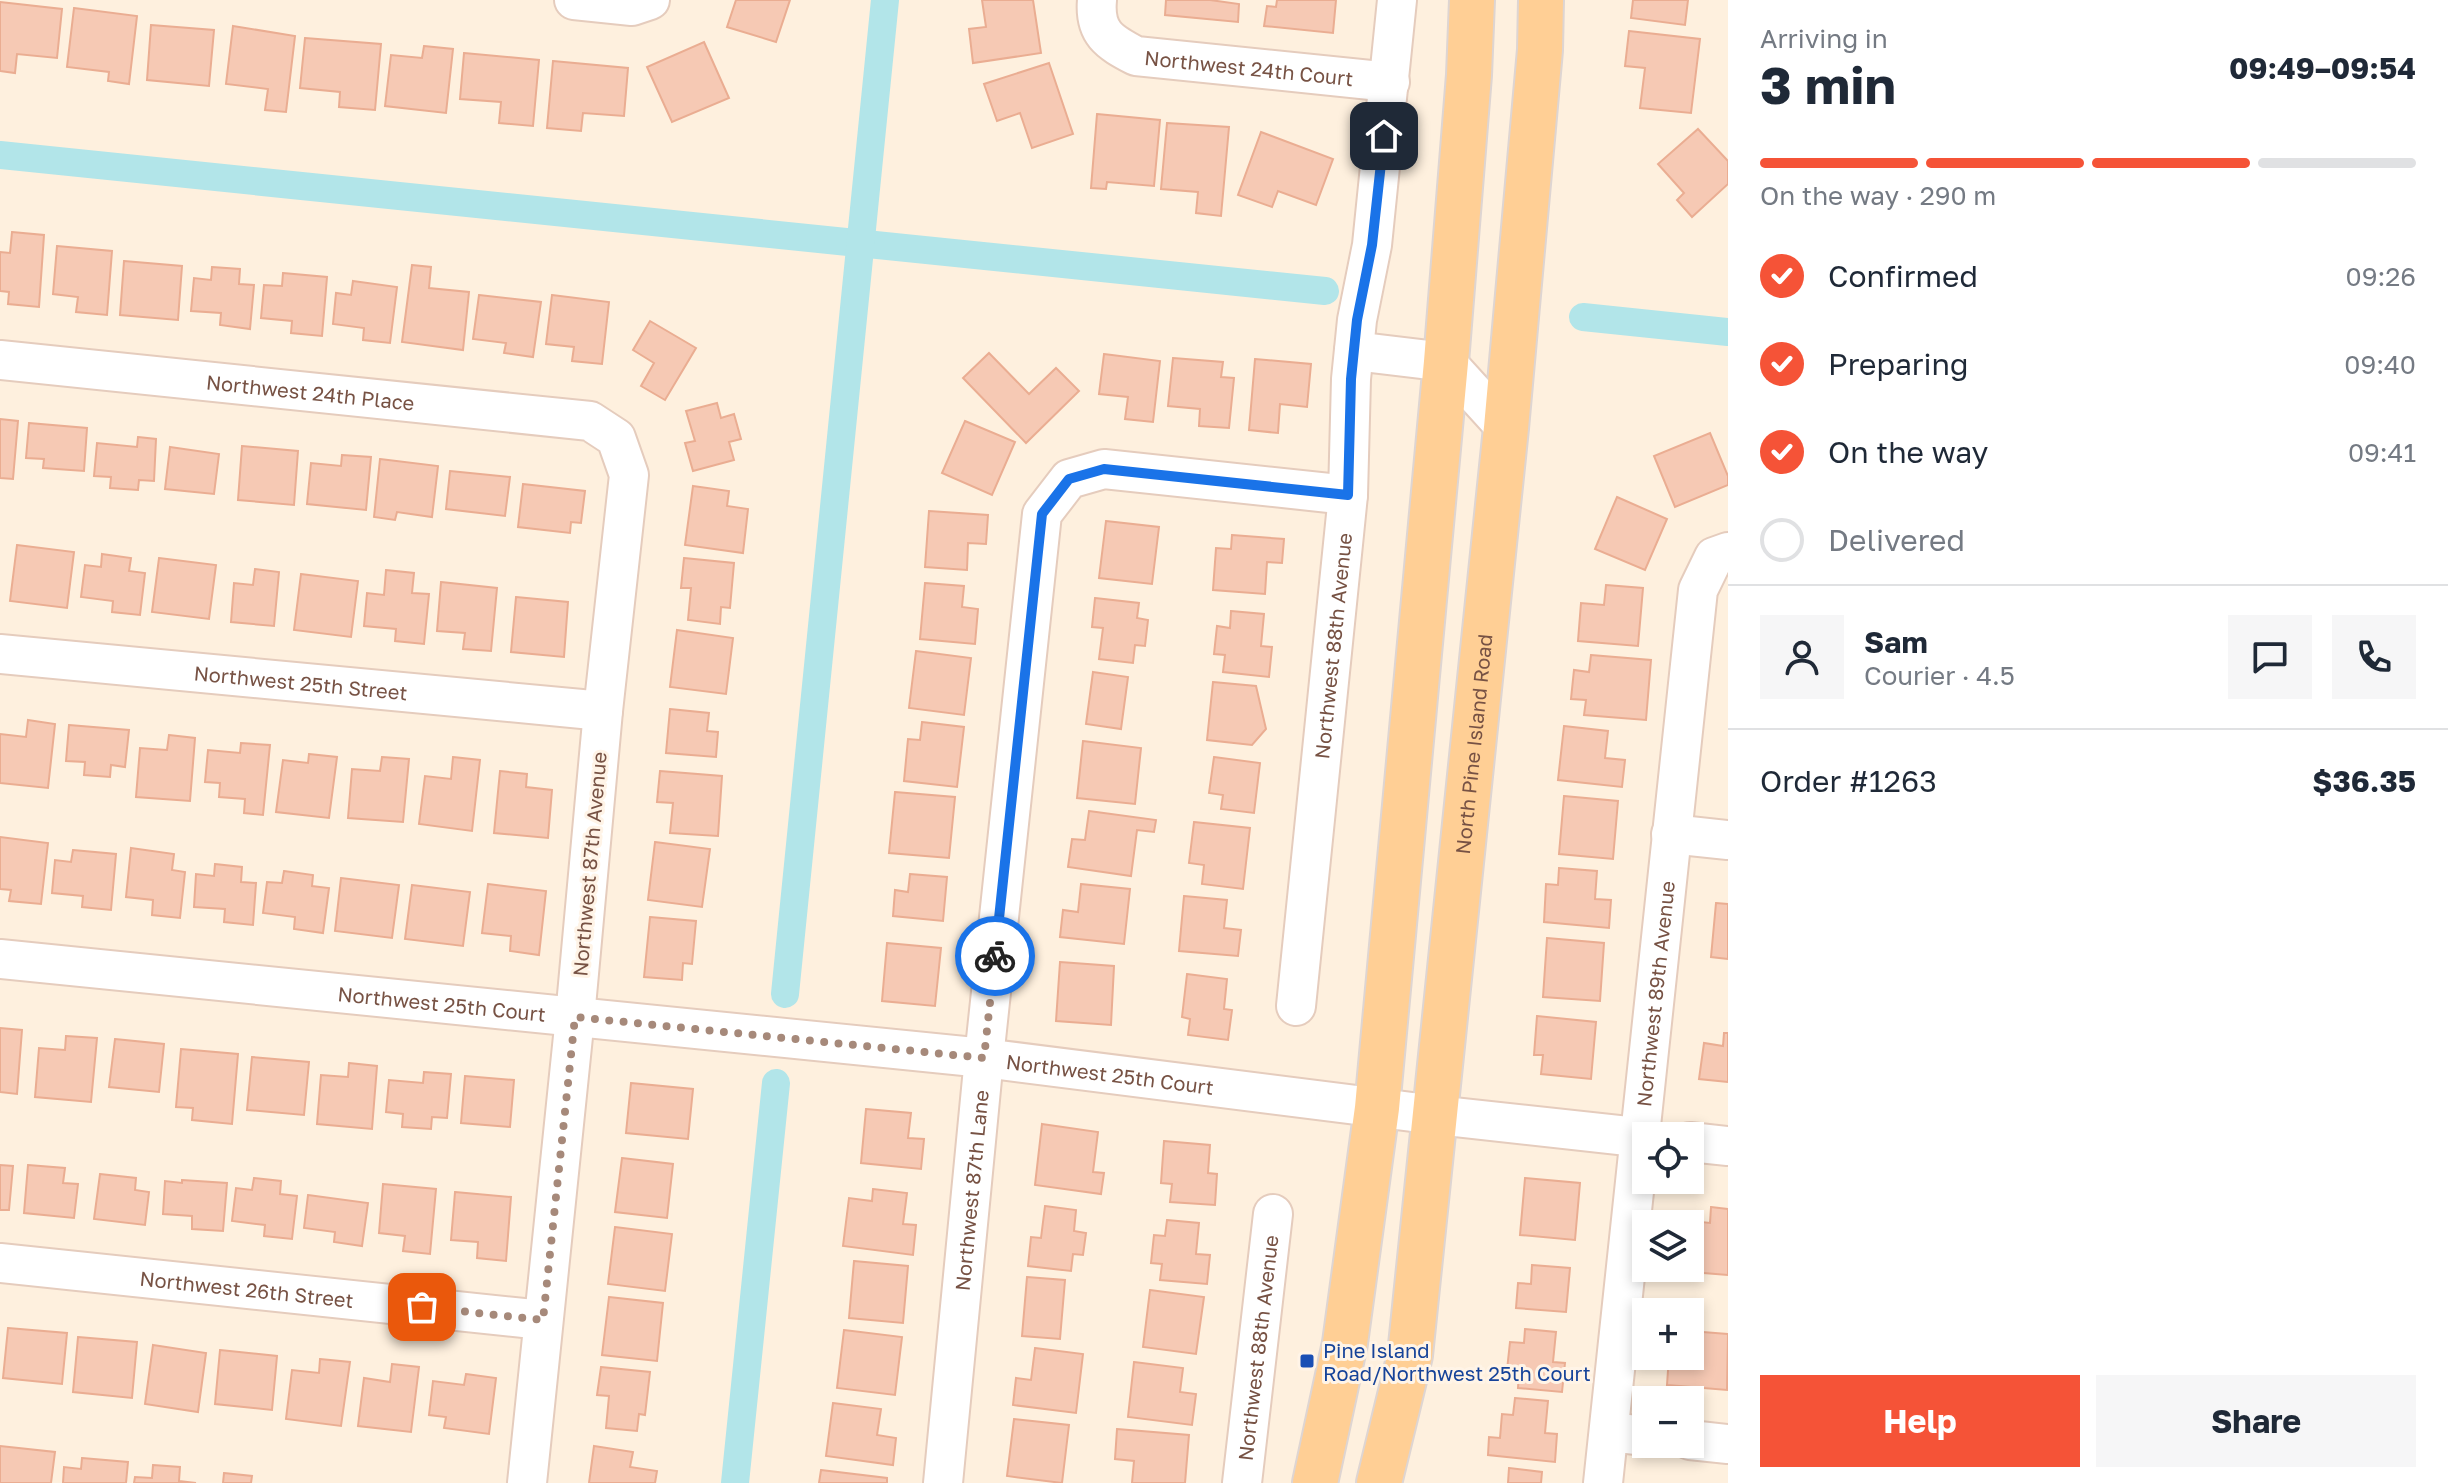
<!DOCTYPE html>
<meta charset="utf-8">
<style>
:root{--surface:#fff;--page:#f6f6f7;--text:#1f2937;--muted:#747a83;--line:#e0e1e3;--accent:#f55337}
body{margin:0;font-family:"Golos Text",sans-serif;background:var(--page);color:var(--text);height:100vh;display:flex;flex-direction:column;font-size:30px;white-space:nowrap}
*{box-sizing:border-box;margin:0}
p{font-size:26px;color:var(--muted)}
.icon{flex:none;width:44px;height:44px;fill:none;stroke:currentColor;stroke-width:2;stroke-linecap:round;stroke-linejoin:round}
.map{position:relative;flex:1;overflow:hidden}
.sheet{display:flex;flex-direction:column;background:var(--surface);width:720px}
.sheet>*{flex:none}
.controls{position:absolute;left:1632px;top:1122px;display:grid;gap:16px}
.controls a{display:grid;place-items:center;width:72px;height:72px;border-radius:0px;background:var(--surface);box-shadow:0 4px 12px #0003;font-size:40px}
.pin{position:absolute;display:grid;place-items:center;width:68px;height:68px;color:#fff;margin:-34px;border-radius:16px;box-shadow:0 4px 12px #0006}
.courier{position:absolute;display:grid;place-items:center;width:80px;height:80px;margin:-40px;border:6px solid #1a73e8;border-radius:50%;background:#fff;color:#222;box-shadow:0 2px 10px #0007}
.overview em{font-style:normal;font-weight:700}
.overview div{display:flex;flex-direction:column-reverse}
.overview{display:flex;align-items:center;justify-content:space-between;height:136px;padding:0 32px}
h1{font-size:52px;font-weight:700;line-height:60px}
.bar{display:grid;grid-template-columns:repeat(4,1fr);gap:12px 8px;align-content:center;height:96px;padding:0 32px}
.bar i{height:10px;border-radius:6px;background:var(--line)}
.bar .active{background:var(--accent)}
.bar p{grid-column:span 4}
.line{display:flex;align-items:center;gap:20px;padding:0 32px;border-top:2px solid var(--line)}
.line div{flex:1}
.round{display:grid;place-items:center;flex:none;width:84px;height:84px;border-radius:0px;background:var(--page)}
ol{padding:0 32px;list-style:none}
li{display:flex;align-items:center;gap:24px;height:88px}
li p{margin-inline-start:auto}
li .icon{padding:8px;border-radius:50%;background:var(--accent);color:#fff;stroke-width:4}
li:last-child{color:var(--muted)}
li i{width:44px;height:44px;border:4px solid var(--line);border-radius:50%}
.primary-button{display:flex;gap:16px;margin-top:auto;padding:16px 32px}
.primary-button a{flex:1;height:92px;border-radius:0px;background:var(--accent);color:#fff;font-size:32px;font-weight:700;line-height:92px;text-align:center}
.primary-button a+a{background:var(--page);color:var(--text)}
main{display:flex;flex:1;min-height:0}
.map>svg:first-child{display:block}
.lines{fill:none;stroke-linecap:round;stroke-linejoin:round}
.canal{stroke:#b2e5e9;stroke-width:28}
.building{fill:#f6c9b4;stroke:#eaad92;stroke-width:2}
.minor-casing{stroke:#e5ccbd;stroke-width:42}
.major-casing{stroke:#ded5d2;stroke-width:48}
.minor{stroke:#fff;stroke-width:38}
.major{stroke:#ffcf95;stroke-width:44}
.done{stroke:#a6897a;stroke-width:8;stroke-dasharray:0 14.4}
.route{stroke:#1a73e8;stroke-width:10}
.transit-dot{fill:#1a4fb4;stroke:#fff4e7;stroke-width:3}
.labels{text-anchor:middle;dominant-baseline:central;stroke-width:6;stroke-linejoin:round;paint-order:stroke}
.street-label{font-size:20px;fill:#775244;stroke:#fff4e7}
.transit-label{font-size:20px;fill:#164399;stroke:#fff4e7;text-anchor:start}
</style>
<main>
<div class="map">
<svg width="1728" height="1483" viewBox="0 0 1728 1483">
<rect width="100%" height="100%" fill="#fef0de"/>
<g class="lines">
<g class="canal">
<polyline points="0,155 1325,291"/>
<polyline points="1583,317 1728,332"/>
<polyline points="785,994 885,0"/>
<polyline points="735,1483 776,1083"/>
</g>
</g>
<g class="building">
<polygon points="736,0 790,0 776,42 727,27"/>
<polygon points="982,0 1033,0 1041,53 973,63 969,29 986,27"/>
<polygon points="1166,0 1210,0 1239,4 1238,22 1165,15"/>
<polygon points="1277,0 1336,0 1333,33 1264,26 1267,6 1276,7"/>
<polygon points="1633,0 1688,0 1685,25 1631,18"/>
<polygon points="0,2 62,9 57,58 17,54 15,73 0,71"/>
<polygon points="74,8 137,16 129,84 108,81 109,72 67,67"/>
<polygon points="151,25 214,30 209,86 147,80"/>
<polygon points="233,26 295,36 286,112 265,110 268,89 226,84"/>
<polygon points="1629,31 1700,39 1691,113 1640,108 1645,68 1625,66"/>
<polygon points="305,38 381,44 375,110 339,107 340,92 300,88"/>
<polygon points="704,42 729,98 672,122 647,67"/>
<polygon points="424,46 453,49 446,113 385,106 391,55 422,58"/>
<polygon points="464,53 539,60 533,126 499,123 501,102 460,99"/>
<polygon points="553,61 628,68 624,116 583,113 581,131 547,128"/>
<polygon points="1049,63 1073,134 1032,148 1020,113 997,121 984,84"/>
<polygon points="1097,114 1160,120 1154,186 1107,182 1106,189 1091,188"/>
<polygon points="1167,123 1229,127 1221,216 1196,213 1198,192 1161,189"/>
<polygon points="1698,129 1728,161 1728,184 1692,217 1677,200 1684,193 1658,164"/>
<polygon points="1261,132 1333,159 1316,205 1278,191 1272,207 1238,195"/>
<polygon points="12,232 44,235 39,307 8,304 9,292 0,291 0,252 10,253"/>
<polygon points="57,246 112,251 107,315 76,312 78,297 53,294"/>
<polygon points="124,261 182,266 178,320 120,315"/>
<polygon points="412,265 431,267 429,288 469,292 463,350 402,342"/>
<polygon points="212,267 240,269 239,284 254,285 250,329 220,325 221,313 191,311 194,278 211,280"/>
<polygon points="283,273 327,277 322,336 291,333 292,321 261,318 264,285 282,286"/>
<polygon points="353,281 397,287 390,343 363,340 364,328 333,324 336,293 351,295"/>
<polygon points="479,295 541,302 533,357 504,353 506,343 473,339"/>
<polygon points="552,295 609,302 602,364 572,361 574,347 546,344"/>
<polygon points="650,321 696,348 665,400 641,386 654,363 633,350"/>
<polygon points="989,353 1029,394 1056,368 1079,391 1026,443 963,378"/>
<polygon points="1104,354 1160,361 1153,422 1125,419 1128,397 1099,394"/>
<polygon points="1173,358 1223,362 1221,377 1234,378 1229,428 1199,426 1200,409 1168,406"/>
<polygon points="1255,359 1311,364 1307,407 1280,404 1278,433 1249,430"/>
<polygon points="717,403 721,418 734,414 741,439 729,442 734,460 693,471 685,443 695,441 686,411"/>
<polygon points="0,419 18,421 13,479 0,478"/>
<polygon points="965,421 1015,442 992,495 942,473"/>
<polygon points="29,423 87,428 84,471 43,468 44,459 26,458"/>
<polygon points="1710,433 1728,476 1728,485 1675,507 1654,456"/>
<polygon points="138,437 156,439 154,481 139,480 138,490 110,488 111,477 94,476 97,443 137,447"/>
<polygon points="242,446 298,451 294,505 238,500"/>
<polygon points="170,447 219,454 214,494 165,489"/>
<polygon points="342,455 371,457 366,510 307,504 311,463 341,466"/>
<polygon points="380,459 438,466 432,517 397,512 395,520 374,517"/>
<polygon points="450,471 510,477 505,516 446,509"/>
<polygon points="523,484 585,491 581,523 571,522 570,533 518,527"/>
<polygon points="693,486 729,491 727,506 748,509 743,553 685,545"/>
<polygon points="1617,497 1667,519 1645,570 1595,549"/>
<polygon points="929,511 988,515 986,544 968,543 967,570 925,567"/>
<polygon points="1106,521 1159,527 1152,584 1099,578"/>
<polygon points="1232,535 1284,539 1282,563 1267,562 1265,594 1213,590 1216,548 1231,549"/>
<polygon points="17,545 74,552 67,608 10,601"/>
<polygon points="102,554 131,558 129,571 145,573 140,615 112,612 113,601 81,597 85,565 101,567"/>
<polygon points="159,558 216,565 209,619 152,612"/>
<polygon points="684,558 734,563 730,608 721,607 720,624 688,620 691,588 681,588"/>
<polygon points="255,569 279,572 274,626 231,622 234,583 253,585"/>
<polygon points="386,570 414,573 412,593 429,594 424,644 395,641 396,629 364,626 367,593 384,595"/>
<polygon points="301,574 358,581 351,637 294,630"/>
<polygon points="441,582 497,588 491,651 463,649 465,633 437,631"/>
<polygon points="925,583 964,586 962,607 978,609 975,644 920,639"/>
<polygon points="1606,585 1643,588 1638,646 1578,641 1581,603 1604,605"/>
<polygon points="516,597 568,602 564,657 511,652"/>
<polygon points="1095,598 1139,603 1137,618 1148,620 1145,646 1135,645 1133,663 1099,659 1103,628 1092,627"/>
<polygon points="1231,611 1264,614 1261,646 1272,647 1269,677 1223,672 1225,655 1214,654 1217,626 1230,628"/>
<polygon points="677,630 733,638 726,694 670,687"/>
<polygon points="916,651 971,658 964,715 909,708"/>
<polygon points="1591,655 1651,660 1646,720 1584,715 1586,700 1571,699 1574,670 1589,672"/>
<polygon points="1093,672 1128,677 1121,729 1086,724"/>
<polygon points="1213,682 1256,686 1266,729 1252,745 1207,740"/>
<polygon points="670,709 709,713 707,731 718,732 716,757 666,753"/>
<polygon points="28,720 55,724 48,788 0,783 0,734 26,737"/>
<polygon points="922,722 964,727 957,787 904,781 908,739 920,740"/>
<polygon points="69,725 129,730 125,767 111,765 110,777 84,775 85,762 66,761"/>
<polygon points="1564,726 1608,731 1605,758 1625,760 1622,787 1558,780"/>
<polygon points="169,735 195,738 190,801 136,797 140,748 167,750"/>
<polygon points="1083,741 1141,748 1135,804 1077,798"/>
<polygon points="241,743 270,745 263,815 244,813 245,799 219,797 220,783 205,782 208,750 240,753"/>
<polygon points="309,754 337,757 329,818 276,812 283,760 308,763"/>
<polygon points="382,757 409,759 403,822 348,818 352,769 380,771"/>
<polygon points="453,757 480,760 472,831 419,824 425,776 451,779"/>
<polygon points="1214,757 1260,763 1254,813 1221,809 1223,795 1209,793"/>
<polygon points="500,771 527,774 526,787 552,790 548,838 494,833"/>
<polygon points="660,771 722,776 718,836 670,833 673,803 657,802"/>
<polygon points="895,792 955,797 949,858 889,853"/>
<polygon points="1564,796 1618,801 1613,859 1559,854"/>
<polygon points="1089,811 1156,820 1154,832 1137,830 1131,876 1068,867 1072,839 1085,840"/>
<polygon points="1194,822 1250,828 1243,889 1202,884 1204,865 1189,863"/>
<polygon points="0,837 48,843 41,904 9,901 11,890 0,889"/>
<polygon points="655,842 710,849 702,907 648,900"/>
<polygon points="131,848 174,854 172,870 185,872 180,918 152,915 153,900 126,897"/>
<polygon points="73,850 116,854 111,910 82,907 83,896 52,893 55,860 71,862"/>
<polygon points="215,864 242,867 241,882 256,883 253,925 224,922 225,909 194,907 196,874 214,876"/>
<polygon points="1559,868 1597,871 1595,899 1611,900 1609,928 1544,922 1546,884 1558,885"/>
<polygon points="284,871 313,875 312,886 329,888 323,933 294,929 295,917 263,913 267,882 282,883"/>
<polygon points="910,874 947,877 943,921 893,916 895,890 908,892"/>
<polygon points="341,878 399,885 392,938 335,931"/>
<polygon points="488,884 546,891 539,955 510,951 511,936 482,933"/>
<polygon points="1081,884 1130,889 1124,944 1060,937 1063,910 1078,912"/>
<polygon points="412,885 470,892 463,946 405,939"/>
<polygon points="1184,896 1227,900 1224,928 1241,930 1238,956 1179,951"/>
<polygon points="1716,903 1728,904 1728,959 1711,957"/>
<polygon points="650,917 696,921 692,964 683,963 682,980 644,977"/>
<polygon points="1547,938 1604,943 1600,1001 1543,997"/>
<polygon points="887,943 941,948 935,1006 882,1001"/>
<polygon points="1060,962 1114,966 1111,1025 1056,1021"/>
<polygon points="1187,974 1227,979 1224,1009 1232,1010 1228,1040 1188,1035 1190,1019 1182,1017"/>
<polygon points="1537,1016 1596,1022 1591,1079 1541,1074 1543,1055 1534,1055"/>
<polygon points="0,1028 22,1030 17,1094 0,1092"/>
<polygon points="1724,1033 1728,1033 1728,1082 1699,1079 1704,1043 1723,1046"/>
<polygon points="66,1036 97,1038 91,1102 35,1097 39,1048 65,1050"/>
<polygon points="115,1039 164,1044 159,1092 109,1087"/>
<polygon points="181,1049 238,1054 232,1124 192,1120 193,1108 176,1107"/>
<polygon points="252,1057 309,1062 304,1115 247,1110"/>
<polygon points="349,1063 377,1066 372,1129 317,1124 321,1075 348,1077"/>
<polygon points="424,1072 451,1074 447,1118 432,1117 431,1129 402,1127 403,1114 386,1112 389,1080 423,1083"/>
<polygon points="465,1076 514,1080 510,1127 461,1123"/>
<polygon points="631,1083 693,1089 688,1139 626,1133"/>
<polygon points="866,1109 911,1113 908,1138 924,1139 921,1169 861,1163"/>
<polygon points="1042,1124 1098,1132 1093,1172 1104,1173 1101,1194 1035,1185"/>
<polygon points="1164,1141 1210,1145 1208,1173 1217,1174 1215,1205 1170,1202 1172,1184 1161,1183"/>
<polygon points="622,1158 673,1164 667,1218 615,1212"/>
<polygon points="0,1165 13,1166 9,1210 0,1210"/>
<polygon points="28,1165 65,1168 63,1183 78,1184 74,1218 24,1213"/>
<polygon points="100,1174 136,1178 135,1190 149,1192 145,1225 94,1219"/>
<polygon points="254,1178 281,1181 280,1194 297,1196 292,1239 264,1236 265,1225 232,1221 236,1188 252,1190"/>
<polygon points="1525,1178 1580,1183 1575,1240 1520,1235"/>
<polygon points="182,1180 227,1183 223,1231 192,1229 192,1216 163,1214 165,1181 182,1183"/>
<polygon points="383,1184 436,1189 430,1254 403,1251 405,1236 379,1233"/>
<polygon points="873,1189 907,1193 903,1224 916,1225 913,1255 843,1246 849,1198 872,1201"/>
<polygon points="455,1192 511,1197 506,1261 477,1258 478,1242 451,1240"/>
<polygon points="308,1195 368,1203 362,1246 334,1242 335,1232 304,1228"/>
<polygon points="1045,1206 1076,1210 1074,1231 1086,1233 1083,1255 1073,1254 1071,1271 1028,1266 1031,1237 1041,1238"/>
<polygon points="1711,1207 1728,1209 1728,1275 1679,1271 1679,1268 1690,1268 1690,1224 1682,1224 1683,1220 1710,1223"/>
<polygon points="1167,1220 1199,1223 1196,1254 1210,1255 1207,1284 1160,1280 1162,1264 1151,1263 1154,1235 1165,1236"/>
<polygon points="615,1227 672,1234 665,1291 608,1284"/>
<polygon points="854,1261 908,1266 903,1323 849,1318"/>
<polygon points="1532,1265 1570,1268 1566,1312 1516,1308 1518,1283 1531,1284"/>
<polygon points="1027,1277 1065,1280 1060,1339 1022,1336"/>
<polygon points="1150,1290 1204,1297 1196,1354 1143,1347"/>
<polygon points="609,1297 663,1303 657,1361 602,1355"/>
<polygon points="8,1328 67,1333 62,1384 3,1378"/>
<polygon points="1525,1329 1556,1332 1553,1362 1565,1363 1562,1392 1518,1388 1519,1371 1507,1370 1510,1342 1524,1343"/>
<polygon points="844,1330 902,1337 895,1395 837,1388"/>
<polygon points="1690,1331 1728,1334 1727,1390 1667,1385 1669,1356 1690,1356"/>
<polygon points="78,1337 137,1342 132,1398 73,1392"/>
<polygon points="153,1345 206,1353 198,1412 145,1404"/>
<polygon points="1035,1348 1083,1354 1076,1413 1013,1405 1016,1378 1031,1380"/>
<polygon points="220,1350 277,1356 272,1410 215,1404"/>
<polygon points="320,1359 350,1362 341,1426 286,1419 292,1370 319,1373"/>
<polygon points="1134,1362 1183,1368 1180,1392 1196,1394 1192,1425 1128,1417"/>
<polygon points="392,1364 419,1367 411,1432 358,1426 364,1378 390,1382"/>
<polygon points="601,1367 650,1372 645,1415 639,1414 637,1431 606,1428 609,1396 597,1395"/>
<polygon points="466,1374 496,1378 489,1434 444,1428 446,1417 429,1415 433,1381 464,1385"/>
<polygon points="1515,1398 1548,1401 1545,1433 1557,1434 1555,1462 1488,1455 1489,1437 1500,1438 1502,1414 1513,1415"/>
<polygon points="833,1403 881,1409 877,1435 896,1438 893,1465 826,1456"/>
<polygon points="1014,1419 1069,1425 1062,1483 1007,1476"/>
<polygon points="1117,1429 1189,1435 1185,1483 1132,1483 1134,1461 1115,1459"/>
<polygon points="0,1446 55,1452 51,1483 0,1483"/>
<polygon points="594,1446 633,1452 630,1467 657,1471 655,1483 589,1483"/>
<polygon points="82,1458 128,1462 126,1483 63,1483 64,1467 81,1469"/>
<polygon points="153,1465 180,1467 179,1481 196,1483 134,1483 135,1477 152,1478"/>
<polygon points="1509,1468 1542,1472 1541,1483 1508,1483"/>
<polygon points="821,1470 887,1478 887,1483 819,1483"/>
<polygon points="224,1473 252,1476 251,1483 223,1483"/>
</g>
<g class="lines">
<g class="minor-casing">
<g id="minor">
<polyline points="574,0 632,6 650,0"/>
<path id="s1" d="M1097 0C1094 33 1109 42 1136 56L1390 82"/>
<polyline points="1354,351 1446,362 1506,428"/>
<path id="s2" d="M0 360 590 421 616 438 629 475 603 711 575 1017 527 1483"/>
<path id="s3" d="M0 654 603 711"/>
<polyline points="1671,834 1728,840"/>
<path id="s4" d="M0 959 984 1058 1436 1115 1646 1138"/>
<path id="s5" d="M1296 1006 1348 495 1351 379 1357 320 1372 245 1397 0"/>
<polyline points="1690,1142 1728,1146"/>
<path id="s6" d="M0 1263 543 1320"/>
<polyline points="1609,1432 1646,1436"/>
<polyline points="1690,1440 1728,1444"/>
<path id="s7" d="M943 1483 984 1058 1042 514 1069 479 1104 469 1348 495"/>
<path id="s8" d="M1242 1483 1273 1214"/>
<path id="s9" d="M1603 1483 1698 590 1714 557 1728 552"/>
</g>
</g>
<g class="major-casing">
<g id="major">
<polyline points="1315,1483 1345,1343 1377,1108 1446,362 1469,75 1472,0"/>
<path id="s10" d="M1379 1483 1410 1355 1506 428 1540 50 1541 0"/>
</g>
</g>
<use href="#minor" class="minor"/>
<use href="#major" class="major"/>
</g>
<g class="lines">
<polyline class="done" points="422,1307 543,1320 575,1017 984,1058 995,956"/>
<polyline class="route" points="995,956 1042,514 1069,479 1104,469 1348,495 1351,379 1357,320 1372,245 1384,136"/>
</g>
<rect class="transit-dot" x="1299" y="1353" width="16" height="16" rx="4"/>
<g class="labels">
<g class="street-label">
<text stroke="none"><textPath href="#s1" startOffset="188">Northwest 24th Court</textPath></text>
<text stroke="none"><textPath href="#s2" startOffset="312">Northwest 24th Place</textPath></text>
<text stroke="none"><textPath href="#s5" startOffset="362">Northwest 88th Avenue</textPath></text>
<text stroke="none"><textPath href="#s3" startOffset="302">Northwest 25th Street</textPath></text>
<text stroke="none"><textPath href="#s10" startOffset="746">North Pine Island Road</textPath></text>
<text transform="translate(589 864) rotate(-85)">Northwest 87th Avenue</text>
<text stroke="none"><textPath href="#s9" startOffset="492">Northwest 89th Avenue</textPath></text>
<text stroke="none"><textPath href="#s4" startOffset="444">Northwest 25th Court</textPath></text>
<text stroke="none"><textPath href="#s4" startOffset="1116">Northwest 25th Court</textPath></text>
<text stroke="none"><textPath href="#s7" startOffset="294">Northwest 87th Lane</textPath></text>
<text stroke="none"><textPath href="#s6" startOffset="248">Northwest 26th Street</textPath></text>
<text stroke="none"><textPath href="#s8" startOffset="136">Northwest 88th Avenue</textPath></text>
</g>
<g class="transit-label">
<text x="1323" y="1350">Pine Island<tspan x="1323" dy="23">Road/Northwest 25th Court</tspan></text>
</g>
</g>
</svg>
<div class="controls">
<a><svg class="icon" aria-label="locate" viewBox="0 0 24 24"><circle cx="12" cy="12" r="6"/><path d="M12 2v4M12 18v4M2 12h4M18 12h4"/></svg></a>
<a><svg class="icon" aria-label="layers" viewBox="0 0 24 24"><path d="M12 4l9 5-9 5-9-5zM3 14l9 5 9-5"/></svg></a>
<a>+</a>
<a>−</a>
</div>
<div class="pin" style="left:422px;top:1307px;background:#ea580c"><svg class="icon" aria-label="bag" viewBox="0 0 24 24"><path d="M5 8h14l-1 12H6zM9 8a3 3 0 0 1 6 0"/></svg></div>
<div class="pin" style="left:1384px;top:136px;background:#1f2937"><svg class="icon" aria-label="home" viewBox="0 0 24 24"><path d="M3 11l9-7 9 7M6 9v11h12V9"/></svg></div>
<div class="courier" style="left:995px;top:956px"><svg class="icon" aria-label="bike" viewBox="0 0 24 24"><circle cx="6" cy="16" r="4"/><circle cx="18" cy="16" r="4"/><path d="M6 16l4-8h5l3 8M10 8l3 8H6M13 5h3"/></svg></div>
</div>
<section class="sheet">
<div class="overview"><div><h1>3 min</h1><p>Arriving in</p></div><em>09:49–09:54</em></div>
<div class="bar"><i class="active"></i><i class="active"></i><i class="active"></i><i></i><p>On the way · 290 m</p></div>
<ol>
<li><svg class="icon" aria-label="check" viewBox="0 0 24 24"><path d="M5 12l5 5 9-10"/></svg>Confirmed<p>09:26</p></li>
<li><svg class="icon" aria-label="check" viewBox="0 0 24 24"><path d="M5 12l5 5 9-10"/></svg>Preparing<p>09:40</p></li>
<li><svg class="icon" aria-label="check" viewBox="0 0 24 24"><path d="M5 12l5 5 9-10"/></svg>On the way<p>09:41</p></li>
<li><i></i>Delivered</li>
</ol>
<div class="line" style="height:144px"><a class="round"><svg class="icon" aria-label="person" viewBox="0 0 24 24"><circle cx="12" cy="8" r="4"/><path d="M4 21q1-7 8-7t8 7"/></svg></a><div><b>Sam</b><p>Courier · 4.5</p></div><a class="round"><svg class="icon" aria-label="chat" viewBox="0 0 24 24"><path d="M4 5h16v11H9l-5 4z"/></svg></a><a class="round"><svg class="icon" aria-label="phone" viewBox="0 0 24 24"><path d="M5 4h4l2 5-3 2q2 4 5 5l2-3 5 2v4C11 20 4 13 5 4z"/></svg></a></div>
<div class="line" style="height:104px"><div>Order #1263</div><b>$36.35</b></div>
<div class="primary-button"><a>Help</a><a>Share</a></div>
</section>
</main>
